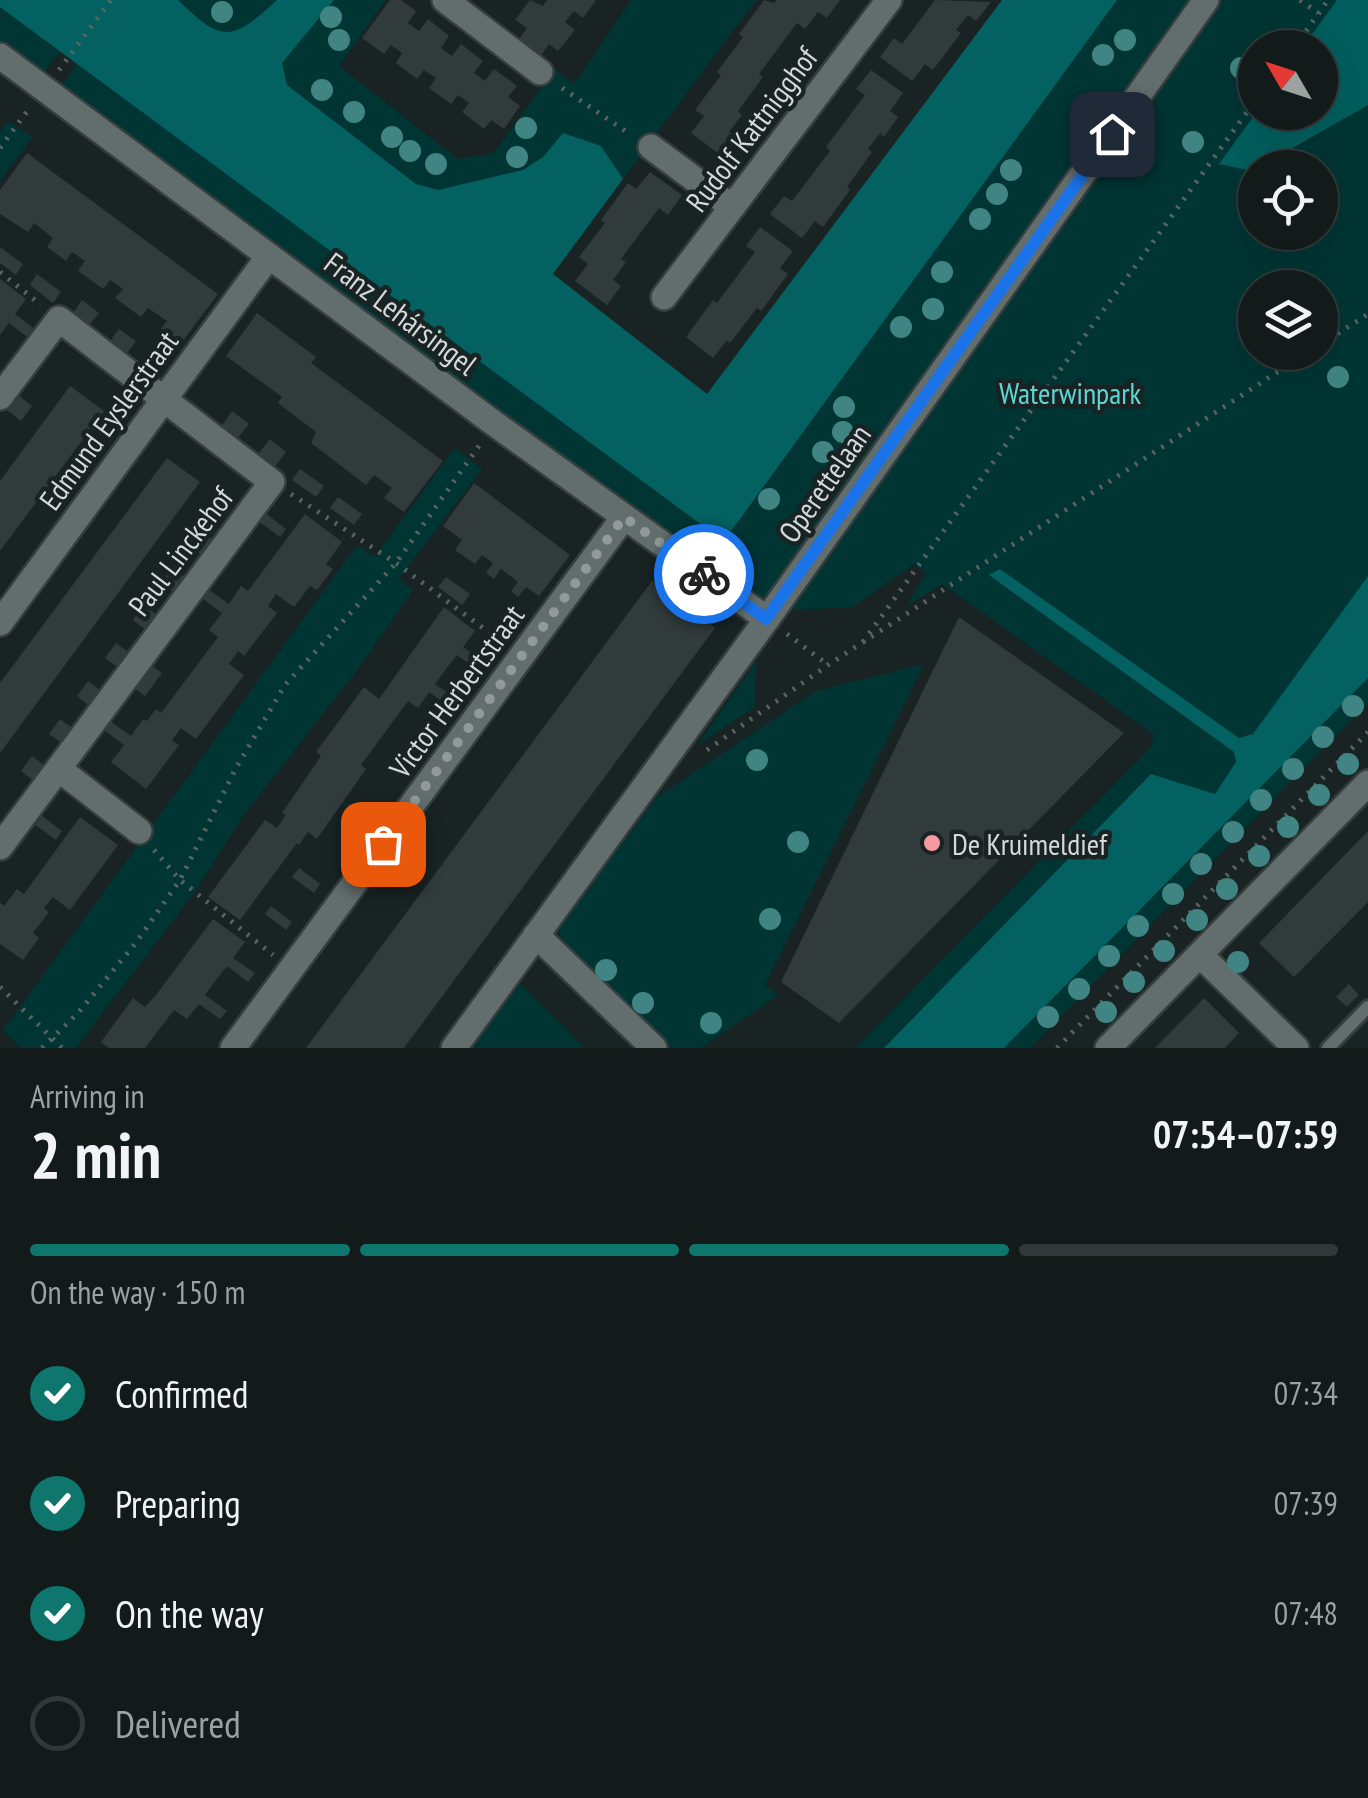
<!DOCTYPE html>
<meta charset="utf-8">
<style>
:root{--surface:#131a1a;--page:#202727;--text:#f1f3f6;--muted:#9da1a2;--line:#323839;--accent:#0f766e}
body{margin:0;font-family:"PT Sans Narrow",sans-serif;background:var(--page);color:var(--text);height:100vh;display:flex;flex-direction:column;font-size:38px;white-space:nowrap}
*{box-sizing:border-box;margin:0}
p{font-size:32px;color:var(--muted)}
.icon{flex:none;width:55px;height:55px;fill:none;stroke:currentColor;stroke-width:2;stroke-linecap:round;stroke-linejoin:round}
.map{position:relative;height:1048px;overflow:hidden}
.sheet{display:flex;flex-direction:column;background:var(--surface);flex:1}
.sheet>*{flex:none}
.needle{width:65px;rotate:309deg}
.tools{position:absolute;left:1238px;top:30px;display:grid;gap:20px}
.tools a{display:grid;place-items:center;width:100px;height:100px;border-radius:50%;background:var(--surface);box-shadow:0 10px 40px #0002,0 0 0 2px var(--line);font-size:50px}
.pin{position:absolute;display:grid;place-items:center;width:85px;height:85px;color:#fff;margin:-42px;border-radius:20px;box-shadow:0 5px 15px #0006}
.courier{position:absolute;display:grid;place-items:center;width:100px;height:100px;margin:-50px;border:8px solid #1a73e8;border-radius:50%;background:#fff;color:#222;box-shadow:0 2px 12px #0007}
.summary em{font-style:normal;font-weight:600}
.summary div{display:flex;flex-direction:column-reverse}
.summary{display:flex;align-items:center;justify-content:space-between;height:170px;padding:0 30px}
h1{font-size:65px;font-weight:600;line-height:75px}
.bar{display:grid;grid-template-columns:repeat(4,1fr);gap:15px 10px;align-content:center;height:120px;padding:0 30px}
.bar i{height:12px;border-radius:8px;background:var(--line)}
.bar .current{background:var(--accent)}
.bar p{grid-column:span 4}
ol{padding:0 30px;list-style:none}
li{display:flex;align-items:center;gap:30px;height:110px}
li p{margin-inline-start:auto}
li .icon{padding:10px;border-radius:50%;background:var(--accent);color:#fff;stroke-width:4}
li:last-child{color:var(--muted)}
li i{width:55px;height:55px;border:5px solid var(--line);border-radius:50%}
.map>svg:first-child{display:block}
.green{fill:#003534;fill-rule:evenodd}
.forest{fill:#005f5e}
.water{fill:#036261}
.building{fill:#313b3b}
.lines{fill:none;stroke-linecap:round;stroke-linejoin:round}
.service-casing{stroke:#363d3d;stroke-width:18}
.minor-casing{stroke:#363d3d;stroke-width:30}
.path{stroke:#5a6362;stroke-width:5;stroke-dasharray:2.5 8;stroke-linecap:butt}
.service{stroke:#626e6d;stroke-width:12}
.minor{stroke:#626e6d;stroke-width:25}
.tree{fill:#408583}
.done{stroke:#929a99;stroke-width:10;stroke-dasharray:0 18}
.route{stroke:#1a73e8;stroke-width:12}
.poi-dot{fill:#f49aa0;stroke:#192323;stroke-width:4}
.labels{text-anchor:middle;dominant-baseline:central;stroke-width:9;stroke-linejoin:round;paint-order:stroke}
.street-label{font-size:30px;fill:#d3dad9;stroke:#192323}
.park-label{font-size:30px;fill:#5fd5d2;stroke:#192323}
.poi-label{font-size:30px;fill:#d3dad9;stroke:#192323;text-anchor:start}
</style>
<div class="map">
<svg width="1368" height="1048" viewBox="0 0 1368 1048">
<rect width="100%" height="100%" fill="#192323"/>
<g class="green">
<path d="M178 0H277C232 41 223 44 178 0Z"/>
<polygon points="334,0 386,0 339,66 458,159 494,153 554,69 574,84 631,0 756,0 623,179 601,146 543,157 523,170 438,190 416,184 287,85 281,63"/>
<path d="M1117 0H1368V576L1253 734 1238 738 1000 569 990 575 1234 752 1236 762 1215 794 1151 774 884 1048H855L1152 746 1153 734 942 584 906 607 926 573 914 564 853 607 789 610 852 520 761 607 60 88 77 63 715 534 732 530ZM1255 48H1320V112H1255ZM1255 168H1320V232H1255ZM1255 288H1320V352H1255Z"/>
<polygon points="0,7 60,51 43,74 0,43"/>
<polygon points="8,121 33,137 0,181 0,131"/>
<polygon points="455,448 482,469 399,579 413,590 359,668 241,819 195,892 76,1048 21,1048 3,1030 357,545 374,557"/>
<polygon points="757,660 754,708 697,745"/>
<polygon points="924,664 765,985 779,995 701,1048 668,1048 562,944 559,928 657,797 816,691"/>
<polygon points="1368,678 1368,703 1030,1048 1004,1048"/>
<polygon points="518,982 586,1048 470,1048"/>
</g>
<polygon class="forest" points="1337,0 1368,0 1368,105 1252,171 1219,164 1256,113 1320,112 1320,48 1303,47"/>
<g class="water">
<path d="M0 0H178C223 44 232 41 277 0H334L282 63 287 85 416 184 438 190 523 170 543 157 563 133 601 146 623 179 553 274 707 394 1002 0H1117L732 530 714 534 0 7Z"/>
<polygon points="1000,569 1239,738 1253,734 1368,576 1368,678 1004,1048 884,1048 1151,774 1215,794 1236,762 1234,752 989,575"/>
</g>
<g class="building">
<polygon points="390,0 401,0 416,11 408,23 419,31 428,19 449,36 441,48 452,56 461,44 483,61 474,73 485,81 494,69 517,86 508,97 520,106 504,129 491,120 484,129 462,112 469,103 458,95 451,104 429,88 436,78 424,70 417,79 396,63 402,53 391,45 384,54 362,38"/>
<polygon points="530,0 543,6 547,0 596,0 583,18 574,11 565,22 575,30 558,51 549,44 540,57 518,40 527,28 515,20"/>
<polygon points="764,0 774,3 777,0 840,0 827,18 818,12 805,29 797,23 759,74 763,77 738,111 742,115 729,132 737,138 723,157 691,133 704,116 695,110 721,75 717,72 743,37 739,34"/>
<polygon points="935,0 991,2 976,21 968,15 956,30 961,33 933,70 925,64 912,81 880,57 894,38 902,44"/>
<polygon points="871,70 903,93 890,111 898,117 884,137 880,133 868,149 872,152 847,187 850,190 823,227 815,221 802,238 770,214 784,196 792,201 830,151 826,147 865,95 856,89"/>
<polygon points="27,153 218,294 179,346 159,331 167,321 148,308 141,317 115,298 123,289 110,280 103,289 84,275 78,271 85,261 72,252 66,261 47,247 53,238 34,223 28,232 0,214 0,190"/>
<polygon points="650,172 682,195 668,215 659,208 621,259 626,262 613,280 621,286 607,305 575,281 588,264 579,257 605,223 601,220 628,183 636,189"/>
<polygon points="760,227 793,251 780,268 788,274 761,311 757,308 730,343 727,340 713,358 686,337 713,300 717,303 755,252 746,246"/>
<polygon points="0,247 23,264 16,275 0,263"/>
<polygon points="37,274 61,292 53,303 30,285"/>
<polygon points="0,279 26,299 15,314 36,330 30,339 9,323 0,335"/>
<polygon points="82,300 99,313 87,328 71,316"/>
<polygon points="257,313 316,357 311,363 443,461 404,512 384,498 392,488 374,475 366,485 311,443 316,432 278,403 282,397 226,356"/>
<polygon points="119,329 136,341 125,356 108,344"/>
<polygon points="70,386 104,411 0,551 0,481"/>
<polygon points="18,395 32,406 21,421 7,410"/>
<polygon points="232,411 249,424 237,439 221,427"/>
<polygon points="270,439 286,452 275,467 258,454"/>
<polygon points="167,458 200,482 0,753 0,683"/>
<polygon points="300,469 324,486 316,497 292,480"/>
<polygon points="474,483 570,555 539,596 526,587 518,597 511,591 518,582 501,569 494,579 486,573 493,563 482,555 475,564 455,550 462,540 443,526"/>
<polygon points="338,497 362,514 354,525 330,508"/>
<polygon points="264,512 286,529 280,537 258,521"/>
<polygon points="305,514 342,542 326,564 333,569 317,590 310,586 294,607 276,594 268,606 277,613 244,656 238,651 229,664 244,675 196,739 181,728 172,740 179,745 146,789 111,762 124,745 104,730 110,721 131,736 143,719 147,721 156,709 161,713 218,637 209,630 222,613 202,598 208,589 229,604 241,586 248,591"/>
<polygon points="200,530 214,540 203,556 189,545"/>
<polygon points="172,568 186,578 175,593 161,582"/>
<polygon points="446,577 470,594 462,605 438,587"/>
<polygon points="652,581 715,628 404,1048 306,1048"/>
<polygon points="144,605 158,616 147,631 133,620"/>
<polygon points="444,607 475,631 463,647 485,662 479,671 457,655 446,669 435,684 457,700 451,708 429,692 418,708 408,701 361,765 366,769 317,839 308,832 299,845 297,843 240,920 208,897 265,820 277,828 286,815 282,813 321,756 316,752 364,687 379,699"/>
<polygon points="959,617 1124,733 839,1023 781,982"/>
<polygon points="116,643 130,653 119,668 105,658"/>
<polygon points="151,665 162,673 145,696 134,688"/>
<polygon points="88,681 102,692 91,707 77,696"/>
<polygon points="60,719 74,729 63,744 49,734"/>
<polygon points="32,756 46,767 35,782 21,771"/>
<polygon points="41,815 62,831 56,840 34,824"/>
<polygon points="80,817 118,845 70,910 53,897 44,908 49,912 33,933 39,938 23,960 0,944 0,903 4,906 17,889 24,894"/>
<polygon points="1368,831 1368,902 1294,977 1259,943"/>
<polygon points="299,868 320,884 314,893 292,877"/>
<polygon points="271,906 292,922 286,930 265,914"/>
<polygon points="213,919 245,942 233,958 255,973 248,982 227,966 216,980 205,995 227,1011 220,1019 199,1004 187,1019 174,1010 145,1048 109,1048 101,1042 133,998 145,1007 156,995"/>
<polygon points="1349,984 1359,995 1347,1007 1336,997"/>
<polygon points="1204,998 1239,1033 1225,1048 1155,1048"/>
</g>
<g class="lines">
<g class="service-casing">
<polyline id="service" points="1328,1048 1368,1007"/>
</g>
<g class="minor-casing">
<g id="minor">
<polyline points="445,0 540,72"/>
<polyline points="0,56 495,424 767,619"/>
<polyline points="651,147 732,207"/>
<polyline points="664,297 889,0"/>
<polyline points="0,397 59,319 272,482 0,847"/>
<polyline points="0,623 269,256"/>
<polyline points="59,769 139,831"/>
<polyline points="536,935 654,1048"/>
<polyline points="1200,955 1296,1048"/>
<polyline points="233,1048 624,517"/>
<polyline points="454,1048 767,619 1206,0"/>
<polyline points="1108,1048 1368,783"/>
</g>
</g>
<g class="path">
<polyline points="1300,0 1318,13"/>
<polyline points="1294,48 1328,0"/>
<polyline points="59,70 111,0"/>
<polyline points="562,88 631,135"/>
<polyline points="0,148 28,110"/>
<polyline points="0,272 41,305"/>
<polyline points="1320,345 1368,314"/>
<polyline points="291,494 396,563 499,640"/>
<polyline points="787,634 828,665"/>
<polyline points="863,642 1255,101"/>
<polyline points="707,750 828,665 1308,352"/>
<polyline points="154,850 180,880 273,955"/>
<polyline points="0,987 62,1048"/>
<polyline points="42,1048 78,1013 135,944 180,880 236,768 285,685 396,563 481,443"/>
<polyline points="1057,1048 1368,732"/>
</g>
<use href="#service" class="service"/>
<use href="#minor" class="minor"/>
</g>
<g class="tree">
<circle cx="222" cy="12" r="11"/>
<circle cx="331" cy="17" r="11"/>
<circle cx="339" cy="40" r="11"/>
<circle cx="1125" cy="40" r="11"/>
<circle cx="1103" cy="55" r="11"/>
<circle cx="1241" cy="68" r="11"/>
<circle cx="322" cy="90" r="11"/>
<circle cx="354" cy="112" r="11"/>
<circle cx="526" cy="128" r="11"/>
<circle cx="392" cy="137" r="11"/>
<circle cx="1193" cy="142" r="11"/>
<circle cx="410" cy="151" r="11"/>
<circle cx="517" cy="157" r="11"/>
<circle cx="436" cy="164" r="11"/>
<circle cx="1011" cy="170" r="11"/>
<circle cx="997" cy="194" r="11"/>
<circle cx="980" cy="219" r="11"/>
<circle cx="942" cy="272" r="11"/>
<circle cx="933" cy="309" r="11"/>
<circle cx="901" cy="327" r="11"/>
<circle cx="1338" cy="377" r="11"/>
<circle cx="844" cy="407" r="11"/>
<circle cx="843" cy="432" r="11"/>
<circle cx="823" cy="452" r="11"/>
<circle cx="769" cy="499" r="11"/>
<circle cx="1353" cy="706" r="11"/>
<circle cx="1323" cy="737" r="11"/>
<circle cx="757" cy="760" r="11"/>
<circle cx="1348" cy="764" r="11"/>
<circle cx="1293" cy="769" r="11"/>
<circle cx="1319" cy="795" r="11"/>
<circle cx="1261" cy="800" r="11"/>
<circle cx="1288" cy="827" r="11"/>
<circle cx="1233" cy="832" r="11"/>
<circle cx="798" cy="842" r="11"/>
<circle cx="1259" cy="856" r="11"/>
<circle cx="1201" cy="864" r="11"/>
<circle cx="1227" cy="889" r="11"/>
<circle cx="1173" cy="894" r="11"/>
<circle cx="770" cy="919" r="11"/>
<circle cx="1197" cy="920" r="11"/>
<circle cx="1138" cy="926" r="11"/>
<circle cx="1164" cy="951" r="11"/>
<circle cx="1109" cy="956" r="11"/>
<circle cx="1238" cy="962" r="11"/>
<circle cx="606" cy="970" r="11"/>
<circle cx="1134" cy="982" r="11"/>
<circle cx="1079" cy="989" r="11"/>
<circle cx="643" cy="1003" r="11"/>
<circle cx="1106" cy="1012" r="11"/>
<circle cx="1048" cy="1017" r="11"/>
<circle cx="711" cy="1023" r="11"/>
</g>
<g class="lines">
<polyline class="done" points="383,844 624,517 704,574"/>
<polyline class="route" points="704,574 766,619 1112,134"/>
</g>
<circle class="poi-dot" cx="932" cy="843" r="10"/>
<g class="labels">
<g class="street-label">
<text transform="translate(751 129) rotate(-53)">Rudolf Kattnigghof</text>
<text transform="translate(401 313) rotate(37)">Franz Lehársingel</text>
<text transform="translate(108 420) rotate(-54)">Edmund Eyslerstraat</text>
<text transform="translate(824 483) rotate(-55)">Operettelaan</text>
<text transform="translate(180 551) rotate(-53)">Paul Linckehof</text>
<text transform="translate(456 691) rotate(-54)">Victor Herbertstraat</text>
</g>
<g class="park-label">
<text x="1070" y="392">Waterwinpark</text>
</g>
<g class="poi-label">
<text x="952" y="843">De Kruimeldief</text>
</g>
</g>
</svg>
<div class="tools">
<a><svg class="needle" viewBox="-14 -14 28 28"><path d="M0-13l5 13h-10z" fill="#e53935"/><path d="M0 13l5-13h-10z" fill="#9da1a2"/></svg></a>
<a><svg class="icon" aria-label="locate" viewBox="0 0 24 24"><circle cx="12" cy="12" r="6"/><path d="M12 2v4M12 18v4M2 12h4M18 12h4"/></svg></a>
<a><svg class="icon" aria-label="layers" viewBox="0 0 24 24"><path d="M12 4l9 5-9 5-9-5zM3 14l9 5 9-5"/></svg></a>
</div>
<div class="pin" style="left:383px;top:844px;background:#ea580c"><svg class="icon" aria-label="bag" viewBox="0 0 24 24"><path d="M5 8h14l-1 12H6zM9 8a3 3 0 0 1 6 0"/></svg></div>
<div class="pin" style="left:1112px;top:134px;background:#1f2937"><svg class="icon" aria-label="home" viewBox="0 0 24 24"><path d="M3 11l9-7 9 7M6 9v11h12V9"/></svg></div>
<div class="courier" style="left:704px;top:574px"><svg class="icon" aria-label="bike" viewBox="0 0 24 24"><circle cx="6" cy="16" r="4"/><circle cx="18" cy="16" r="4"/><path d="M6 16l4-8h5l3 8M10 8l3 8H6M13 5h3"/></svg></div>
</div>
<section class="sheet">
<div class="summary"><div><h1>2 min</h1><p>Arriving in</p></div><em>07:54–07:59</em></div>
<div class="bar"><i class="current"></i><i class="current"></i><i class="current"></i><i></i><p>On the way · 150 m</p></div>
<ol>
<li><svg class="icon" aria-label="check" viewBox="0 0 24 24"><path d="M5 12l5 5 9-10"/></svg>Confirmed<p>07:34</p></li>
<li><svg class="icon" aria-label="check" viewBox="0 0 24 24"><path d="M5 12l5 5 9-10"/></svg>Preparing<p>07:39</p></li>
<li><svg class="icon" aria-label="check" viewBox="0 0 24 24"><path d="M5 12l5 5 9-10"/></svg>On the way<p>07:48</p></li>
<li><i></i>Delivered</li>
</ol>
</section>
